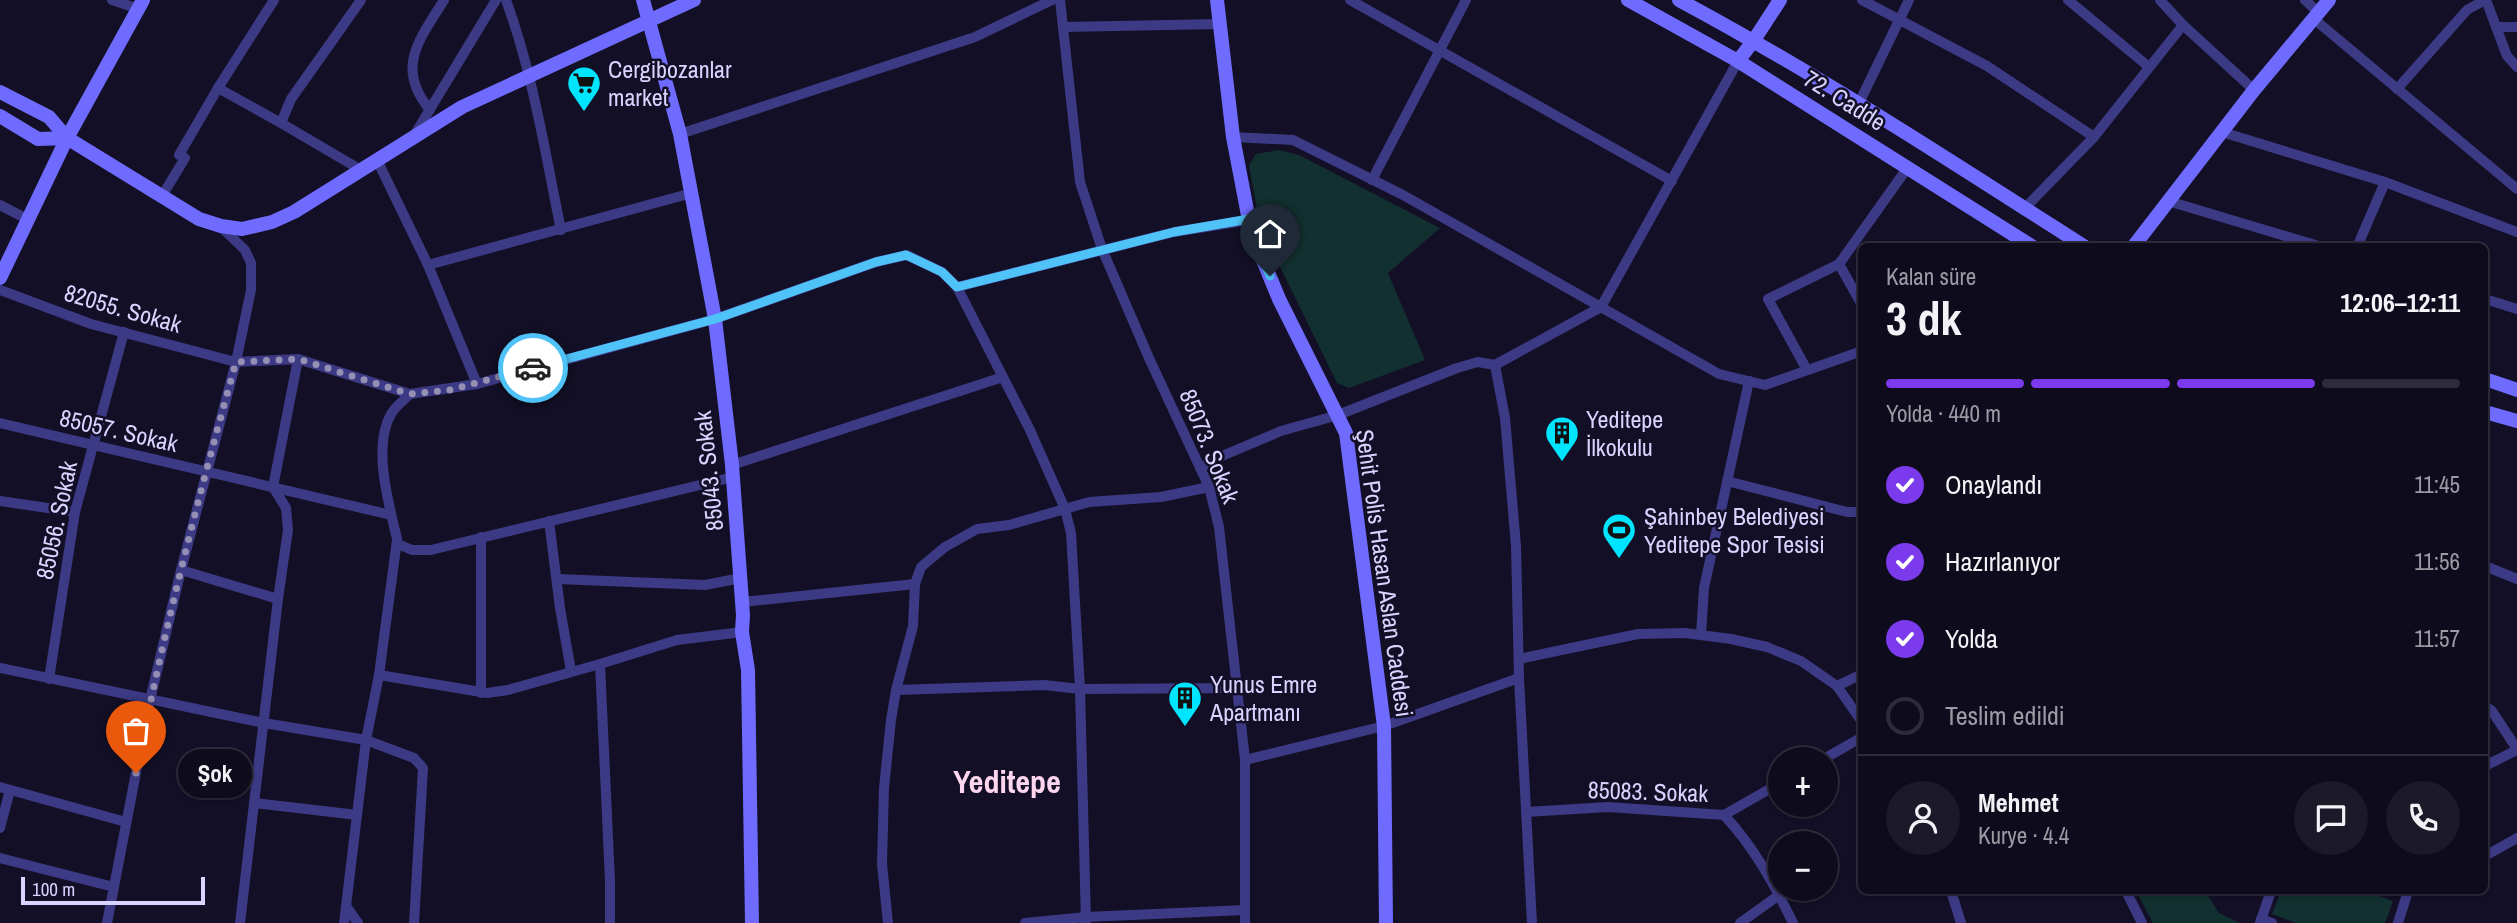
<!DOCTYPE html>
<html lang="tr">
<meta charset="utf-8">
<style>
:root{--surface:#0e0b1c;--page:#1c1929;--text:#f1f3f6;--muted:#9b9ba3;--line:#2e2b3b;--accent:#7c3aed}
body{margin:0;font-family:"Archivo Narrow",sans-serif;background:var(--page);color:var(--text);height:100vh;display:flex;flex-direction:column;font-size:26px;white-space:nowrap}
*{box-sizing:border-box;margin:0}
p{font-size:23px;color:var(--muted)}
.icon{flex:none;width:38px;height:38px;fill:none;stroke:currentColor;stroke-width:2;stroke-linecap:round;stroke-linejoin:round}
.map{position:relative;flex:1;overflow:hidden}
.side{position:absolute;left:1858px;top:243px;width:630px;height:651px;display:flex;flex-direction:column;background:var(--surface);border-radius:10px;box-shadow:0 2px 5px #0004,0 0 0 2px var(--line)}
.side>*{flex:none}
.tools{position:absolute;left:1768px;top:747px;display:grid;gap:14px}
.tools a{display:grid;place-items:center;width:70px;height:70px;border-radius:50%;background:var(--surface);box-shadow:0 2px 5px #0004,0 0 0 2px var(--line);font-size:35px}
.scale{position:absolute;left:21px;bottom:18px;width:184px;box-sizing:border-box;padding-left:7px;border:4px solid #d9d4ff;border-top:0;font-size:19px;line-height:24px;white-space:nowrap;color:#d9d4ff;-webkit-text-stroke:5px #130f26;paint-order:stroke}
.pin{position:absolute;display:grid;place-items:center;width:60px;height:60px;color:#fff;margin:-72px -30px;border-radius:50% 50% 50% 0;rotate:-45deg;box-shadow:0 0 7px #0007}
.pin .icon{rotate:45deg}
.courier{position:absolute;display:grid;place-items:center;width:70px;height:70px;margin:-35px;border:5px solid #4fc3f7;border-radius:50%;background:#fff;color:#222;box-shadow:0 2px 9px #0007}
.bubble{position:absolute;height:49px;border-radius:24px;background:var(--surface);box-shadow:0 2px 5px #0004,0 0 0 2px var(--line);font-size:23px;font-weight:700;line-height:49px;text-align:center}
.summary em{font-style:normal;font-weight:700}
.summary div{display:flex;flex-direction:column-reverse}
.summary{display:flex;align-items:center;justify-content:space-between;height:119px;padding:0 28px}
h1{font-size:46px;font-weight:700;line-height:52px}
.bar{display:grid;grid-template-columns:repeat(4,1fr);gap:10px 7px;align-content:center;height:84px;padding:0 28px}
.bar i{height:9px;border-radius:5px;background:var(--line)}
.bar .on{background:var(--accent)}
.bar p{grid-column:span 4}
.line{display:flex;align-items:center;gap:18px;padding:0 28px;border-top:2px solid var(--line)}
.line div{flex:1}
.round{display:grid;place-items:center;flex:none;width:74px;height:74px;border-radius:37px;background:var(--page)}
ol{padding:0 28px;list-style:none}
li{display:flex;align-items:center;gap:21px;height:77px}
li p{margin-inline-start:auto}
li .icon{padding:7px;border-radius:50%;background:var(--accent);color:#fff;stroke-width:4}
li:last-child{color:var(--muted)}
li i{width:38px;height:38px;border:4px solid var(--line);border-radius:50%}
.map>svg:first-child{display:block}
.green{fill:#12302f}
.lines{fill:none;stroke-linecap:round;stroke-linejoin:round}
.street{stroke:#3d3a85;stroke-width:10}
.secondary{stroke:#6f6bff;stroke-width:14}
.done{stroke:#948fb3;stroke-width:7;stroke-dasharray:0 12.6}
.route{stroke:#4fc3f7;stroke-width:9}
.labels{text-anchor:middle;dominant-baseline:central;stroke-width:5;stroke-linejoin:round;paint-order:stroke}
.poi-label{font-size:24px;fill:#d9d4ff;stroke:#130f26;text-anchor:start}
.street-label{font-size:24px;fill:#d9d4ff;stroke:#130f26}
.district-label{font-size:32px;font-weight:bold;fill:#ffd6f0;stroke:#130f26}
</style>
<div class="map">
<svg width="2517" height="923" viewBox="0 0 2517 923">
<rect width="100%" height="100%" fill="#130f26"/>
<g class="green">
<polygon points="1279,150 1299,155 1440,228 1388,273 1425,360 1349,388 1337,383 1260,226 1249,165 1256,154"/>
<polygon points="2136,891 2205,891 2219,913 2240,923 2153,923"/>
<polygon points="2281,891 2365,891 2393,901 2385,923 2296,923 2272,914"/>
</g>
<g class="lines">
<g class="street">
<polyline points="112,0 139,9"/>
<path d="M506 0C533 74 545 152 561 230"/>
<polyline points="1060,0 1080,182 1102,249 1149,358 1209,487 1219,527 1245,760 1245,923"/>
<polyline points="1350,0 1672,181"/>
<polyline points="1862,0 1987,66 2094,137"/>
<polyline points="2068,0 2149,67"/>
<polyline points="2160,0 2183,25 2254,90"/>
<polyline points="2305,0 2319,13"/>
<polyline points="2486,0 2507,56 2517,67"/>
<polyline points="2314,19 2517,189"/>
<polyline points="1063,27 1220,24"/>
<polyline points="2496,27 2517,27"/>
<polyline points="218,88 281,123"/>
<polyline points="2397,89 2467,10 2485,0"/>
<polyline points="1859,103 1909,0"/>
<path d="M430 110C395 68 419 40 444 0"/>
<polyline points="2222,132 2385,182 2517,232"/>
<polyline points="415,134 496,0"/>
<polyline points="680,134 975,37 1052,0"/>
<polyline points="1233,137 1293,140 1403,195 1719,374 1765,385 1862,351"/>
<polyline points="377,160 428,265 477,384"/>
<polyline points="361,170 281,123 291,99 361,0"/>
<polyline points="1372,180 1466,0"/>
<polyline points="162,196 185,158 179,155 218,88 274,0"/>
<polyline points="2168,201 2322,247"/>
<polyline points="0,205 29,220"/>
<polyline points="2025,208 2094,137 2183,25"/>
<polyline points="2357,247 2385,182"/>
<polyline points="428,265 692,193"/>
<polyline points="957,287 1174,232 1249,220"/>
<polyline points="0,290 91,324 236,362 298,359 410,394 477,384 715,319 876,262 907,255 942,272 957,287 1030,430 1065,509 1071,533 1080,689 1086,923"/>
<polyline points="2485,299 2517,309"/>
<polyline points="1862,305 1839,264 1908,167"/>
<polyline points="1495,365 1601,307 1738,61"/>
<polyline points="1807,370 1768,299 1839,264"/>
<path d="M410 394C404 400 395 407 391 414 372 447 389 504 397 539L398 544 412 550H431L733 477"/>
<polyline points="0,423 391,515"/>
<polyline points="732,465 1003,377"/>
<polyline points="1200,468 1222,456 1281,431 1338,415 1457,368 1478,362 1495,365 1505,418 1516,546 1519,678 1532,923"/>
<polyline points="1727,481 1847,512 1862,512"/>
<polyline points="0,501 75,512"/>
<polyline points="549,521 560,608 571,671"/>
<polyline points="481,537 481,693"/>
<polyline points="2485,566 2517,579"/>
<polyline points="181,570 278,599"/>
<polyline points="558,579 705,585 741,578"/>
<polyline points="742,602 915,584"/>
<polyline points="1701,635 1704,588 1749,381"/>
<polyline points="1519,659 1638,634 1685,633 1731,639 1767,647 1801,661 1837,686 1862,722"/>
<polyline points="600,664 610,881 610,923"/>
<polyline points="0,668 264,723 366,740 414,758 423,768 414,923"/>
<polyline points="379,675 487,693 508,690 600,664 677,640 742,632"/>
<polyline points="49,679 75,512 124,332"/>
<polyline points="1837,686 1862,674"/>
<polyline points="896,690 1044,685 1080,689 1237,688"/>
<polyline points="2485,706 2492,711 2517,749"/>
<polyline points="1245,760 1384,726 1519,678"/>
<polyline points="1822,760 1862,737"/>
<polyline points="2485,766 2517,750"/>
<polyline points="0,787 126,822"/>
<polyline points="254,803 357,815"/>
<path d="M1526 812 1608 807 1724 815C1754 847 1774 884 1793 923"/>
<polyline points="1724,815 1780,783"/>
<polyline points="0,828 10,790"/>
<polyline points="2485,856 2517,838"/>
<polyline points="0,858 114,887"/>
<polyline points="1951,891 1961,923"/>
<polyline points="2126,891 2142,923"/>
<polyline points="346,906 358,923"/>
<polyline points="2261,919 2272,923"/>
<polyline points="107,923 150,700 181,570 236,362 251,290 251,263 245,250 221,227"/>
<polyline points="240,923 278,599 288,530 286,508 273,487 298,359"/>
<polyline points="344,923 366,740 379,675 397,540"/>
<polyline points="888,923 882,864 884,788 891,720 896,690 913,626 915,584 921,567 945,547 977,529 1009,525 1089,502 1161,497 1209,487"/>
<polyline points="1025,923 1086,917 1245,910"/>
<polyline points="1740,923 1779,895"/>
<polyline points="2260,923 2271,891"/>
<polyline points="2398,923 2408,891"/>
</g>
<g class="secondary">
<polyline points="643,0 680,134 715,319 732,465 743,615 742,632 748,670 752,923"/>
<polyline points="1217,0 1233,137 1251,231 1279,299 1346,433 1384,726 1386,923"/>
<polyline points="1628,0 1738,61 2033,247"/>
<path d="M1679 0C1819 75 1951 161 2085 247"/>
<polyline points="1738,61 1754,40 1780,0"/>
<polyline points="0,92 49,117 67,138 199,219 221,226 242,229 272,222 294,212 462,107 694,0"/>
<polyline points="0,116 38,139 67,138"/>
<polyline points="2133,247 2254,90 2329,0"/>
<polyline points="0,278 67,138 143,0"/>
<polyline points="2485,379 2517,390"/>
<polyline points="2485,412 2517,421"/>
</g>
</g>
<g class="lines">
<path class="done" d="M136 773C163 634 198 498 236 362L298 359 410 394 450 390 533 368"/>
<polyline class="route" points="533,368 715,319 876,262 906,255 942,272 957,287 1174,232 1249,219 1251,231 1270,276"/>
</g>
<defs>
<g id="supermarket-pin" transform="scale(1.75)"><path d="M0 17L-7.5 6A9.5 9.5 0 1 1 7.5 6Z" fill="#00e5ff" stroke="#130f26"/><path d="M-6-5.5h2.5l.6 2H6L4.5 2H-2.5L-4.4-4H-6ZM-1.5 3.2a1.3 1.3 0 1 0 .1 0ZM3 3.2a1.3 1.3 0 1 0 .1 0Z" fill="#111"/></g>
<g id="building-pin" transform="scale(1.75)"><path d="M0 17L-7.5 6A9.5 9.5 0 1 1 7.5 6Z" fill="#00e5ff" stroke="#130f26"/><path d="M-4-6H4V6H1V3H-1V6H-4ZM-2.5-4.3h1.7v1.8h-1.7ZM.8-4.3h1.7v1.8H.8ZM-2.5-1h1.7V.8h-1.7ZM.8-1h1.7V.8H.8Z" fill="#111"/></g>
<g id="stadium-pin" transform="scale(1.75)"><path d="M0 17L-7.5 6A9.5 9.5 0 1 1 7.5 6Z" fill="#00e5ff" stroke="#130f26"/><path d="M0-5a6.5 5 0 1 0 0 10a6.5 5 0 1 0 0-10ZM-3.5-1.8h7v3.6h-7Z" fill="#111"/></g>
</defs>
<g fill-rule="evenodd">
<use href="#supermarket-pin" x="584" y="83"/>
<use href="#building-pin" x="1562" y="433"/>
<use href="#stadium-pin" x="1619" y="530"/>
<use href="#building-pin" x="1185" y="698"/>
</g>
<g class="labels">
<g class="poi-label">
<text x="608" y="69">Cergibozanlar<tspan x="608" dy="28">market</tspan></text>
<text x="1586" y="419">Yeditepe<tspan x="1586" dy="28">İlkokulu</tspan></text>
<text x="1644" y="516">Şahinbey Belediyesi<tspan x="1644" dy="28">Yeditepe Spor Tesisi</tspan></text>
<text x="1210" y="684">Yunus Emre<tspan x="1210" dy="28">Apartmanı</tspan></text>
</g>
<g class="street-label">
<text transform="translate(1845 100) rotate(32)">72. Cadde</text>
<text transform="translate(123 308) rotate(16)">82055. Sokak</text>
<text transform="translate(119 430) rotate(13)">85057. Sokak</text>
<text transform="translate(1210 446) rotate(68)">85073. Sokak</text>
<text transform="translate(708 471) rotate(-96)">85043. Sokak</text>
<text transform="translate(56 520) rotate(-78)">85056. Sokak</text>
<text transform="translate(1385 573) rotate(82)">Şehit Polis Hasan Aslan Caddesi</text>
<text transform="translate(1648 791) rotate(2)">85083. Sokak</text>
</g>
<g class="district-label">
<text x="1007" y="781">Yeditepe</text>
</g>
</g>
</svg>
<div class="tools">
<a>+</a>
<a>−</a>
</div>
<div class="scale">100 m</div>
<div class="pin" style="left:136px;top:773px;background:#ea580c"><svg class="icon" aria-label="bag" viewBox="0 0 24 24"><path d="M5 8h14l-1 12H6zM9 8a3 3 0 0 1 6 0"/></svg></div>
<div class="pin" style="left:1270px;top:276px;background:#1f2937"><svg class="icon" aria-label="home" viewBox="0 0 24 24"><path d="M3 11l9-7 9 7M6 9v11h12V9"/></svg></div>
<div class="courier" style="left:533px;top:368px"><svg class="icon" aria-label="car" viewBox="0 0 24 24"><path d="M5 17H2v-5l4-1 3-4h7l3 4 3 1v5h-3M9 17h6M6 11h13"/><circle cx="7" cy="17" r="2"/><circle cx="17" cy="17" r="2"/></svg></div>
<div class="bubble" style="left:178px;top:749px;width:74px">Şok</div>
<section class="side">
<div class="summary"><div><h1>3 dk</h1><p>Kalan süre</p></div><em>12:06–12:11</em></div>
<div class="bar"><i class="on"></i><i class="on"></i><i class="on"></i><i></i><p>Yolda · 440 m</p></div>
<ol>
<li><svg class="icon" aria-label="check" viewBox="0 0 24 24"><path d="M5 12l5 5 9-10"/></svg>Onaylandı<p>11:45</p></li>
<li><svg class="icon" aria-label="check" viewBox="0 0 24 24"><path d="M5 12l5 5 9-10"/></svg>Hazırlanıyor<p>11:56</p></li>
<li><svg class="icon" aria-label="check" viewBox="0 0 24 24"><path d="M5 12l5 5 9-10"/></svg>Yolda<p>11:57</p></li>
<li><i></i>Teslim edildi</li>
</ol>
<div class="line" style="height:126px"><a class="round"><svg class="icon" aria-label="person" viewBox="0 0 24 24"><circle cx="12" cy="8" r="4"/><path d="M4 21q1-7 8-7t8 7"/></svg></a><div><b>Mehmet</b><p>Kurye · 4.4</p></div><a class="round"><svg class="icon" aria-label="chat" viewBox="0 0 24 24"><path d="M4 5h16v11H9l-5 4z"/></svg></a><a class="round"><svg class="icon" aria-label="phone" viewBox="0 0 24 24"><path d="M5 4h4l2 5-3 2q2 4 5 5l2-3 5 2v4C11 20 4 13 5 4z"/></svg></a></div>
</section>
</div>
